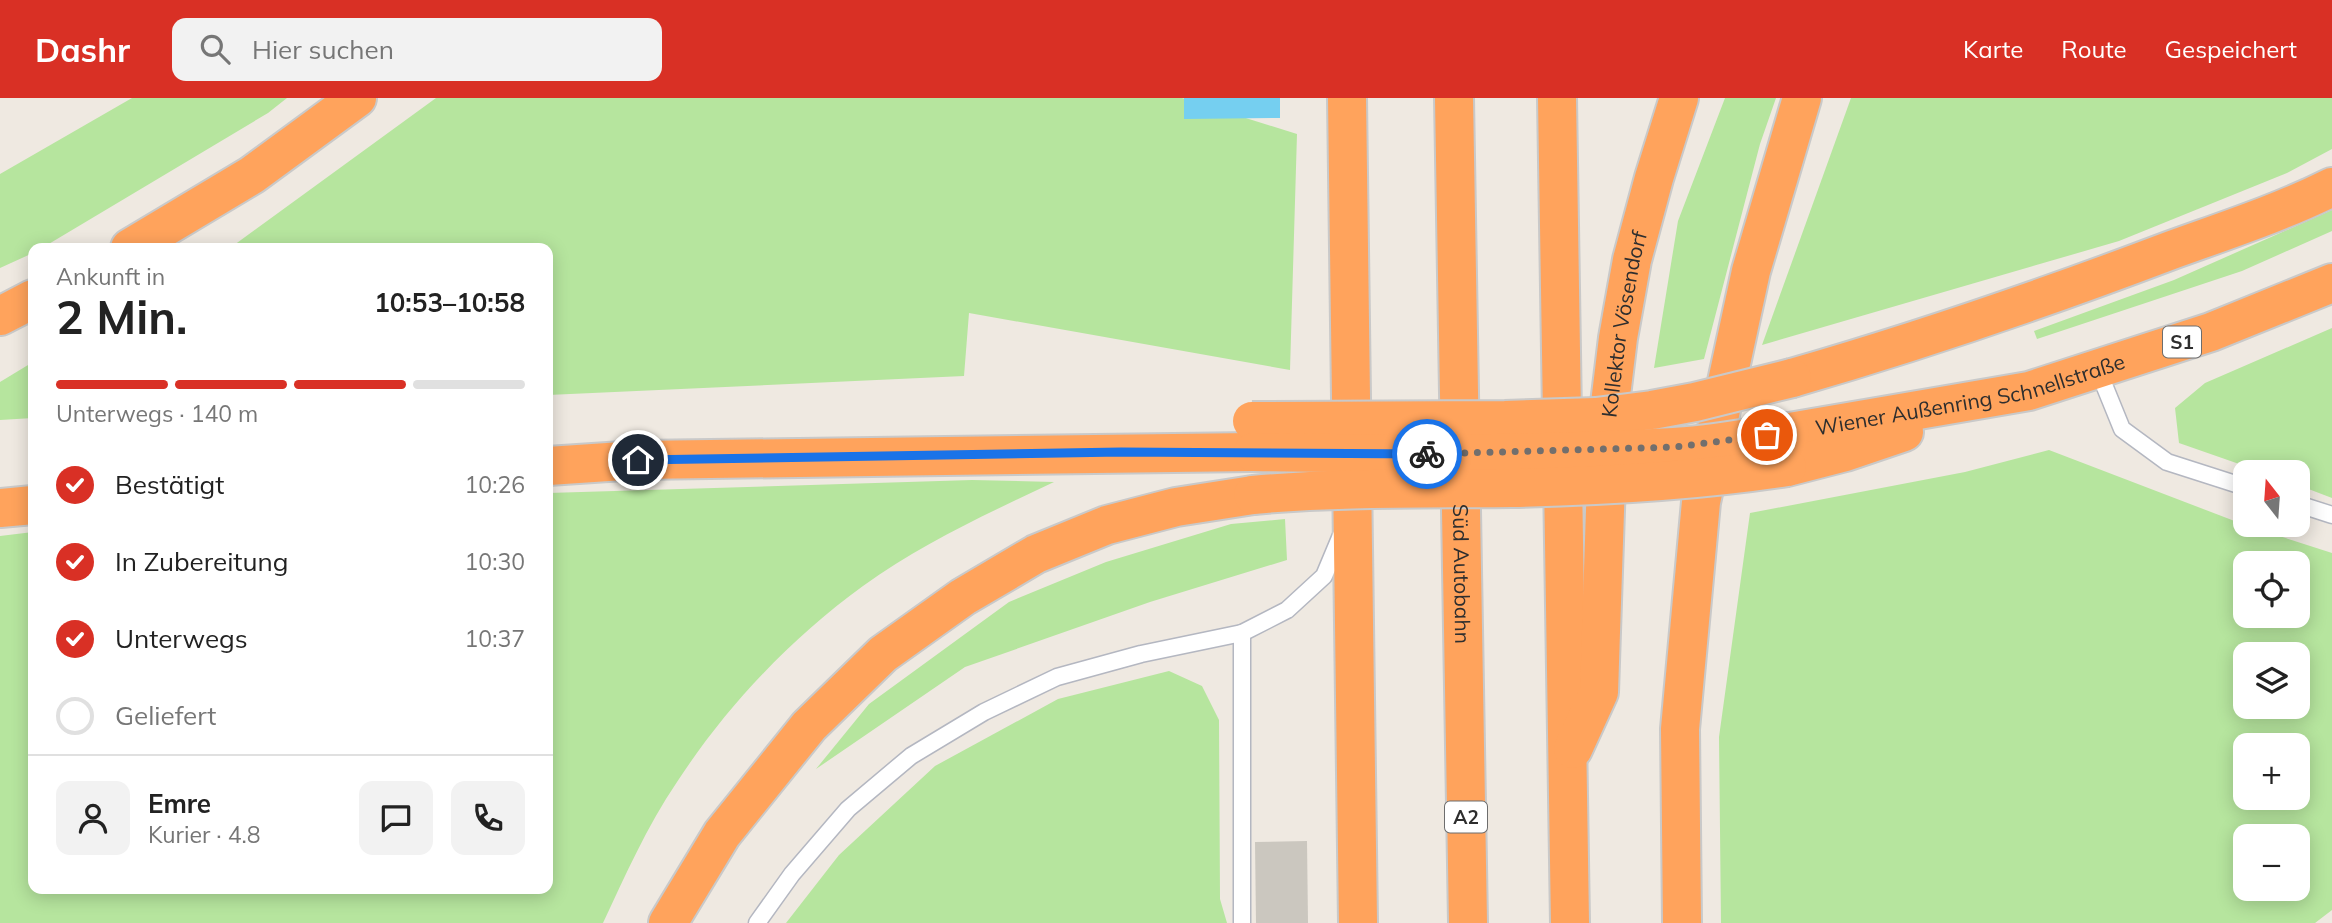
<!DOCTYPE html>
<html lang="de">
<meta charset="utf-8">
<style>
:root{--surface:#fff;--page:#f2f2f2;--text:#222;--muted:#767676;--line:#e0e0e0;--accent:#d93025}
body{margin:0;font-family:Mulish,sans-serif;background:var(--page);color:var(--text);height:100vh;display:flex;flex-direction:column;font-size:26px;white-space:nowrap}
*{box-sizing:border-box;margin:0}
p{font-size:23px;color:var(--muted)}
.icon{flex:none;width:38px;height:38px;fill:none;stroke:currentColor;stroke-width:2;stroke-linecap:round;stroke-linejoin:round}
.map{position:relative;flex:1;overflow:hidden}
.side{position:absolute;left:28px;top:145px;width:525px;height:651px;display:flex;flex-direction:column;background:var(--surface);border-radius:14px;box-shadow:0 4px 18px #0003}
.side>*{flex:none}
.needle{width:46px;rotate:343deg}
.controls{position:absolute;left:2233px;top:362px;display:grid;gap:14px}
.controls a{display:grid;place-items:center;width:77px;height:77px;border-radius:14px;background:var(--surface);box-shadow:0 4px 18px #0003;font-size:35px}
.pin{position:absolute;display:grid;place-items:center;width:60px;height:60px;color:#fff;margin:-30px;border:4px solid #fff;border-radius:50%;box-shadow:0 2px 7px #0007}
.courier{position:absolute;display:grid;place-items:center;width:70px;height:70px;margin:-35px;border:5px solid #1a73e8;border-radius:50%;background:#fff;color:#222;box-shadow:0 2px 9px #0007}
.summary em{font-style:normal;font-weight:700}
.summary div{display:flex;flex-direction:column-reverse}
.summary{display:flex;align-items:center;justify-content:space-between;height:119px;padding:0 28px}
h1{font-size:46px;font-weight:700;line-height:52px}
.bar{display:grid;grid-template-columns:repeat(4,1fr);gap:10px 7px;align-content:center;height:84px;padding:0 28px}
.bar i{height:9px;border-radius:5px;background:var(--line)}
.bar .selected{background:var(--accent)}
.bar p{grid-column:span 4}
.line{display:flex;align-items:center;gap:18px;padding:0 28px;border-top:2px solid var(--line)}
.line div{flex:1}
.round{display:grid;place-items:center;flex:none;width:74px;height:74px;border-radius:14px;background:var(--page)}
ol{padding:0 28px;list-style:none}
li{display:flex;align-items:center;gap:21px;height:77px}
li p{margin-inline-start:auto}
li .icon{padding:7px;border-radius:50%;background:var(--accent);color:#fff;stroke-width:4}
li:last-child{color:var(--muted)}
li i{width:38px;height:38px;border:4px solid var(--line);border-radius:50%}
header{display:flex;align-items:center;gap:42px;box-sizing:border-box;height:98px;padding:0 35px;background:var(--accent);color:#fff}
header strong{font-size:33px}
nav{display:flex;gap:38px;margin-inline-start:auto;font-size:24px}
.search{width:490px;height:63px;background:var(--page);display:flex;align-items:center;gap:18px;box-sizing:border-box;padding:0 24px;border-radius:14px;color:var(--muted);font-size:26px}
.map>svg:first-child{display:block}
.green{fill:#b6e59e;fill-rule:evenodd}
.water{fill:#75cff0}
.building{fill:#cbc7bf}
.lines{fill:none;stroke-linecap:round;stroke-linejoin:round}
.lane-casing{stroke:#b4b7c1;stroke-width:19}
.highway-casing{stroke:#c9c9c9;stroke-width:42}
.lane{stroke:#fff;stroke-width:16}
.highway{stroke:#ffa35c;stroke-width:38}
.highway-bridge-casing{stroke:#c9c9c9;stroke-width:42;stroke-linecap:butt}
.highway-bridge{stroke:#ffa35c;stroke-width:38}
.done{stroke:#726f6d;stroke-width:7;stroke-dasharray:0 12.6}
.route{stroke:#1a73e8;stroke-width:9}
.labels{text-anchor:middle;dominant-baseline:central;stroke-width:5;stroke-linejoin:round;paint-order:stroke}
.shield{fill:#fff;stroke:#6d6d6d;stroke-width:2}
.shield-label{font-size:19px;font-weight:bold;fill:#2e2e2e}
.street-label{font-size:21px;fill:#2e2e2e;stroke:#fff}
</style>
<header>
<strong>Dashr</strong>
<div class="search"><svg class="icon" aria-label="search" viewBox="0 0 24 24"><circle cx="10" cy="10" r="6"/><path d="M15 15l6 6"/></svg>Hier suchen</div>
<nav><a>Karte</a><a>Route</a><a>Gespeichert</a></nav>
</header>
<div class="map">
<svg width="2332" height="825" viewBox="0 0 2332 825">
<rect width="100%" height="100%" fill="#efe9e1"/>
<g class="green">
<polygon points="132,0 287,0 268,15 42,150 33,150 33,155 0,170 0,76"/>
<polygon points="436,0 1182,0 1297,36 1290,272 969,215 964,278 548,297 548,150 230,150"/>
<polygon points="1725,0 1776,0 1760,46 1704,261 1654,270 1678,123"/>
<polygon points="1851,0 2332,0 2332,51 2287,75 2119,143 1762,247"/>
<polygon points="2332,112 2332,133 2242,173 2037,241 2034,233 2174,182"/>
<polygon points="2332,230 2332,400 2298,387 2298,374 2262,374 2179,345 2175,310 2205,285"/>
<polygon points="33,264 33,320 0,322 0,284"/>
<path d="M2049 352 2245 427 2332 455V812L2315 825H1721L1719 639 1750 415 1965 374ZM2245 466H2298V518H2245ZM2245 556H2298V609H2245ZM2245 648H2298V700H2245ZM2245 738H2298V791H2245Z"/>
<path d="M972 382 1054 384C989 415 922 445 863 488 790 541 726 609 677 684 647 728 625 778 603 825H0V438L33 434V791H548V395Z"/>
<polygon points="1285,421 1287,462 1150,504 965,569 816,671 869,606 1009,504 1106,464 1231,426"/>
<polygon points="1169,573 1202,588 1219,622 1220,801 1227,825 786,825 839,757 935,668 1058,601"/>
</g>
<polygon class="water" points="1184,0 1280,0 1280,20 1184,21"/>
<polygon class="building" points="1307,743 1308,825 1256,825 1255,744"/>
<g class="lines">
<g class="lane-casing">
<g id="lane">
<polyline points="2098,272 2122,331 2167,364 2245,389"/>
<polyline points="2298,406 2332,417"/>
<polyline points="1242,535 1242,825"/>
<polyline points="757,825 792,776 848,711 911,658 984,614 1057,579 1141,556 1242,535 1287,512 1324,478 1342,435"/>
</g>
</g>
<g class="highway-casing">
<g id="highway">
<polyline points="1347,0 1358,825"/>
<path id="s1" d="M1454 0 1468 825"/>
<polyline points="1557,0 1570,825"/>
<polyline points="130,150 252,77 357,0"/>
<polyline points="0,218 33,201"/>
<path d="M1792 280C1920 243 2045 200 2169 153 2224 133 2280 115 2332 89"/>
<path id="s2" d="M1790 334 2029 293 2211 234 2332 185"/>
<polyline points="548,368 638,362 1253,354"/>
<polyline points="1787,369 1845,354 1904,334"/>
<polyline points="0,410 33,407"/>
<path id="s3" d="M1573 651 1599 594 1608 322 1618 240 1632 162 1654 80 1679 0"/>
<polyline points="668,825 722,736 809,628 883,556 963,499 1036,456 1107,427 1176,409 1253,397"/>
<polyline points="1682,825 1680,631 1701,404 1751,173 1802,0"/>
</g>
</g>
<use href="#lane" class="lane"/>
<use href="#highway" class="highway"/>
<g class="highway-bridge-casing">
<g id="highway-bridge">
<polyline points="1252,323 1505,322 1596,319 1652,312 1695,304 1792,280"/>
<path d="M1253 354C1393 356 1534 357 1674 349 1712 347 1751 339 1790 334"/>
<path d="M1253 397C1339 389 1426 391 1512 390 1604 388 1697 383 1787 369"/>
</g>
</g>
<use href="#highway-bridge" class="highway-bridge"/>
</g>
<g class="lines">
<polyline class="done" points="1427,356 1676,349 1767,337"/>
<polyline class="route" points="638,362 1121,354 1427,356"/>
</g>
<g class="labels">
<g class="shield">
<rect x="2163" y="228.5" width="38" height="31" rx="5"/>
<rect x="1445" y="703.5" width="42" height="31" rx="5"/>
</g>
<g class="shield-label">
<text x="2182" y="244">S1</text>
<text x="1466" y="719">A2</text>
</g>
<g class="street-label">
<text stroke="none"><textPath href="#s3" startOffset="432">Kollektor Vösendorf</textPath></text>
<text stroke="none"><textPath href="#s2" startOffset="184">Wiener Außenring Schnellstraße</textPath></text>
<text stroke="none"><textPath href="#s1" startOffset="476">Süd Autobahn</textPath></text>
</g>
</g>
</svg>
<div class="controls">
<a><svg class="needle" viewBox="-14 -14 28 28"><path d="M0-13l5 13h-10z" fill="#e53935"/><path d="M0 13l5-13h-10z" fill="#767676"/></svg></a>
<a><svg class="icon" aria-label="locate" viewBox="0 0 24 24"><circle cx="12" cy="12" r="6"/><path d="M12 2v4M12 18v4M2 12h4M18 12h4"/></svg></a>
<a><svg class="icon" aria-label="layers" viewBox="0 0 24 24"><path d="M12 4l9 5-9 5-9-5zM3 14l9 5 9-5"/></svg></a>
<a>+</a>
<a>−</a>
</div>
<div class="pin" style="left:1767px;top:337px;background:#ea580c"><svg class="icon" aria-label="bag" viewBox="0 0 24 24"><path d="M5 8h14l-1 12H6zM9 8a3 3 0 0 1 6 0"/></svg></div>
<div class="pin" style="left:638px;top:362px;background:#1f2937"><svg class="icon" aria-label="home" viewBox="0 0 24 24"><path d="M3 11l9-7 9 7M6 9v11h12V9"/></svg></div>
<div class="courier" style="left:1427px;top:356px"><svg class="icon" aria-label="bike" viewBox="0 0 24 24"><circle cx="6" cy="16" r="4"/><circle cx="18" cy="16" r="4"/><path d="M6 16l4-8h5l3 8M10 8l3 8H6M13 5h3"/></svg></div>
<section class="side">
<div class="summary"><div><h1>2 Min.</h1><p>Ankunft in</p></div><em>10:53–10:58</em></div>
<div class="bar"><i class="selected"></i><i class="selected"></i><i class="selected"></i><i></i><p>Unterwegs · 140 m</p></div>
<ol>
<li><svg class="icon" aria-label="check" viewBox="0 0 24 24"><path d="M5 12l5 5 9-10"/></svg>Bestätigt<p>10:26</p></li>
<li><svg class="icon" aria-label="check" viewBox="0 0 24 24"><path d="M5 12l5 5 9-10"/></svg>In Zubereitung<p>10:30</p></li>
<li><svg class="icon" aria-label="check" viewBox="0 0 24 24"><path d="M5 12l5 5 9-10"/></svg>Unterwegs<p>10:37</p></li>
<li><i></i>Geliefert</li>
</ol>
<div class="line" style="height:126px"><a class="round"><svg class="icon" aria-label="person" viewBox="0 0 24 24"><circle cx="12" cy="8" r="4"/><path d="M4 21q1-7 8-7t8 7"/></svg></a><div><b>Emre</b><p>Kurier · 4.8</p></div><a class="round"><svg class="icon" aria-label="chat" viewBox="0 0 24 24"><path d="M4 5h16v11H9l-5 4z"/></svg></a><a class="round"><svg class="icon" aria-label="phone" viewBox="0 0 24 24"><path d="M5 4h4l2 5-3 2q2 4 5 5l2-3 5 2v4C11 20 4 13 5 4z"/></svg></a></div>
</section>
</div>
